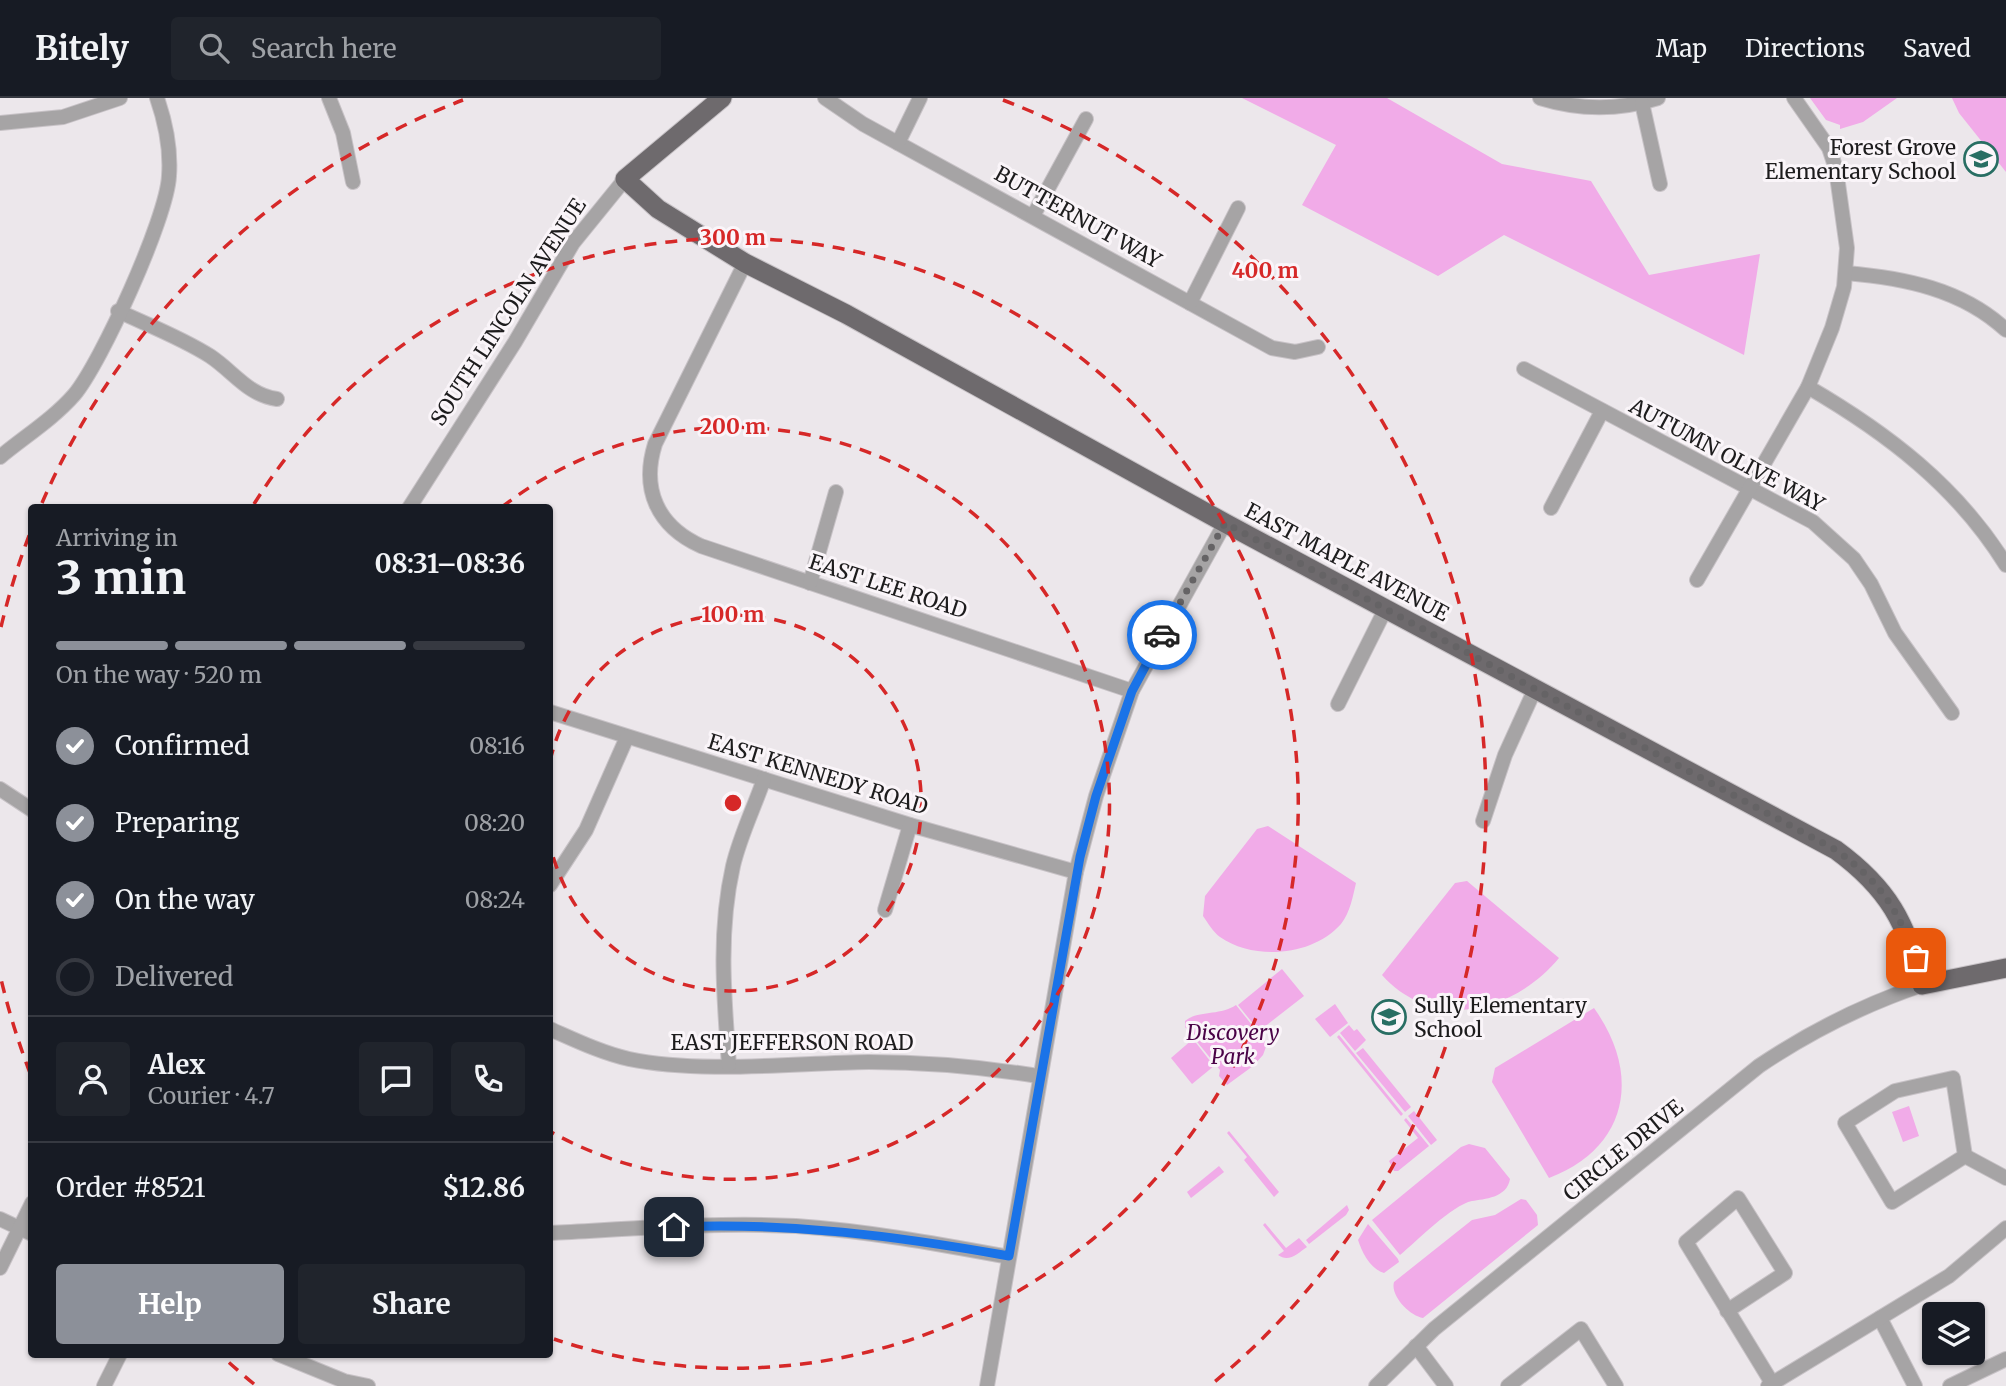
<!DOCTYPE html>
<meta charset="utf-8">
<style>
:root{--surface:#171b24;--page:#20242c;--text:#f1f3f6;--muted:#9ea1a6;--line:#363941;--accent:#8c9099}
body{margin:0;font-family:Merriweather,serif;background:var(--page);color:var(--text);height:100vh;display:flex;flex-direction:column;font-size:26px;white-space:nowrap}
*{box-sizing:border-box;margin:0}
p{font-size:23px;color:var(--muted)}
.icon{flex:none;width:38px;height:38px;fill:none;stroke:currentColor;stroke-width:2;stroke-linecap:round;stroke-linejoin:round}
.map{position:relative;flex:1;overflow:hidden}
.panel{position:absolute;left:28px;top:406px;width:525px;height:854px;display:flex;flex-direction:column;background:var(--surface);border-radius:7px;box-shadow:0 2px 5px #0004}
.panel>*{flex:none}
.controls{position:absolute;left:1922px;top:1204px;display:grid;gap:14px}
.controls a{display:grid;place-items:center;width:63px;height:63px;border-radius:7px;background:var(--surface);box-shadow:0 2px 5px #0004;font-size:35px}
.pin{position:absolute;display:grid;place-items:center;width:60px;height:60px;color:#fff;margin:-30px;border-radius:14px;box-shadow:0 4px 10px #0006}
.courier{position:absolute;display:grid;place-items:center;width:70px;height:70px;margin:-35px;border:5px solid #1a73e8;border-radius:50%;background:#fff;color:#222;box-shadow:0 2px 9px #0007}
.summary em{font-style:normal;font-weight:700}
.summary div{display:flex;flex-direction:column-reverse}
.summary{display:flex;align-items:center;justify-content:space-between;height:119px;padding:0 28px}
h1{font-size:46px;font-weight:700;line-height:52px}
.bar{display:grid;grid-template-columns:repeat(4,1fr);gap:10px 7px;align-content:center;height:84px;padding:0 28px}
.bar i{height:9px;border-radius:5px;background:var(--line)}
.bar .on{background:var(--accent)}
.bar p{grid-column:span 4}
.line{display:flex;align-items:center;gap:18px;padding:0 28px;border-top:2px solid var(--line)}
.line div{flex:1}
.round{display:grid;place-items:center;flex:none;width:74px;height:74px;border-radius:7px;background:var(--page)}
ol{padding:0 28px;list-style:none}
li{display:flex;align-items:center;gap:21px;height:77px}
li p{margin-inline-start:auto}
li .icon{padding:7px;border-radius:50%;background:var(--accent);color:#fff;stroke-width:4}
li:last-child{color:var(--muted)}
li i{width:38px;height:38px;border:4px solid var(--line);border-radius:50%}
.cta{display:flex;gap:14px;margin-top:auto;padding:14px 28px}
.cta a{flex:1;height:80px;border-radius:7px;background:var(--accent);color:#fff;font-size:28px;font-weight:700;line-height:80px;text-align:center}
.cta a+a{background:var(--page);color:var(--text)}
header{display:flex;align-items:center;gap:42px;box-sizing:border-box;height:98px;padding:0 35px;background:var(--surface);border-bottom:2px solid var(--line)}
header strong{font-size:33px}
nav{display:flex;gap:38px;margin-inline-start:auto;font-size:24px}
.search{width:490px;height:63px;background:var(--page);display:flex;align-items:center;gap:18px;box-sizing:border-box;padding:0 24px;border-radius:7px;color:var(--muted);font-size:26px}
.map>svg:first-child{display:block}
.green{fill:#f1abe8}
.lines{fill:none;stroke-linecap:round;stroke-linejoin:round}
.minor-casing{stroke:#c7c2c6;stroke-width:16}
.major-casing{stroke:#c7c2c6;stroke-width:21}
.minor{stroke:#a6a4a5;stroke-width:14}
.major{stroke:#6e6a6d;stroke-width:19}
.done{stroke:#656365;stroke-width:7;stroke-dasharray:0 12.6}
.route{stroke:#1a73e8;stroke-width:9}
.ring{fill:none;stroke:#d62828;stroke-width:3.5;stroke-dasharray:12 9}
.labels{text-anchor:middle;dominant-baseline:central;stroke-width:6;stroke-linejoin:round;paint-order:stroke}
.poi-label{font-size:21px;fill:#1d1c1d;stroke:#faf5f9;text-anchor:end}
.street-label{font-size:21px;fill:#1d1c1d;stroke:#faf5f9}
.park-label{font-size:21px;font-style:italic;fill:#4a0347;stroke:#faf5f9}
.centre{fill:#d62828;stroke:#faf5f9;stroke-width:3.5}
.ring-label{font-size:21px;text-anchor:middle;font-weight:bold;fill:#d62828;stroke:#faf5f9;stroke-width:6;stroke-linejoin:round;paint-order:stroke}
</style>
<header>
<strong>Bitely</strong>
<div class="search"><svg class="icon" aria-label="search" viewBox="0 0 24 24"><circle cx="10" cy="10" r="6"/><path d="M15 15l6 6"/></svg>Search here</div>
<nav><a>Map</a><a>Directions</a><a>Saved</a></nav>
</header>
<div class="map">
<svg width="2006" height="1288" viewBox="0 0 2006 1288">
<rect width="100%" height="100%" fill="#ece7eb"/>
<g class="green">
<polygon points="1242,0 1387,0 1502,66 1591,83 1649,177 1760,156 1744,257 1504,137 1438,178 1302,107 1336,47"/>
<polygon points="1810,0 1897,0 1863,24 1840,31 1840,27 1826,22"/>
<polygon points="1952,0 2006,0 2006,74 1959,15"/>
<path d="M1268 728 1356 785C1353 798 1350 815 1341 826 1313 858 1254 863 1220 839 1213 834 1208 825 1203 818L1205 798 1257 731Z"/>
<path d="M1467 783 1559 860C1514 914 1434 935 1382 877L1455 785Z"/>
<polygon points="1282,871 1304,898 1259,933 1238,907"/>
<polygon points="1335,906 1348,925 1330,939 1315,921"/>
<path d="M1236 907 1267 946 1263 957 1253 968 1227 987 1219 978 1220 972 1185 929V923C1198 912 1220 918 1236 907Z"/>
<path d="M1594 910C1642 977 1628 1050 1549 1080L1492 984 1495 970Z"/>
<polygon points="1349,927 1354,933 1357,931 1366,942 1355,953 1340,935"/>
<polygon points="1339,937 1403,1016 1401,1018 1337,939"/>
<polygon points="1193,941 1214,968 1192,986 1171,960"/>
<polygon points="1363,950 1411,1009 1405,1014 1356,955"/>
<polygon points="1909,1008 1919,1038 1903,1044 1892,1014"/>
<polygon points="1414,1013 1437,1042 1431,1047 1408,1018"/>
<polygon points="1406,1020 1429,1048 1398,1073 1394,1073 1389,1063 1418,1040 1404,1022"/>
<polygon points="1229,1033 1279,1094 1274,1099 1244,1062 1247,1059 1227,1035"/>
<path d="M1469 1046 1485 1050 1510 1081C1507 1100 1484 1101 1472 1103 1452 1107 1417 1143 1400 1157L1372 1122 1461 1049Z"/>
<polygon points="1219,1068 1224,1074 1191,1100 1187,1094"/>
<path d="M1521 1101 1526 1102 1537 1117 1538 1127 1423 1220C1410 1218 1390 1198 1394 1184L1472 1122 1495 1117Z"/>
<polygon points="1347,1107 1349,1112 1346,1117 1309,1146 1306,1142"/>
<path d="M1265 1125 1286 1150 1299 1140 1307 1149C1298 1155 1289 1165 1278 1157L1284 1153 1263 1127Z"/>
<path d="M1368 1126 1398 1161 1399 1164 1384 1175C1370 1171 1362 1154 1358 1142Z"/>
</g>
<g class="lines">
<g class="minor-casing">
<g id="minor">
<polyline points="329,0 343,35 353,84"/>
<polyline points="825,0 863,26 1272,250 1295,254 1318,249"/>
<path d="M1540 0C1579 12 1620 12 1658 0"/>
<polyline points="1642,5 1660,86"/>
<polyline points="0,25 63,19 120,0"/>
<polyline points="898,45 920,0"/>
<polyline points="1033,118 1086,21"/>
<path d="M745 165 655 346C641 391 657 428 701 448L1132 593"/>
<path d="M1846 175C1904 180 1962 191 2006 232"/>
<polyline points="1190,205 1238,110"/>
<path d="M118 213C148 227 182 240 210 258 234 274 248 297 277 301"/>
<polyline points="1524,271 1813,424 1854,461 1871,486 1895,535 1952,615"/>
<path d="M1808 289C1887 335 1957 388 2006 467"/>
<path d="M0 359C24 339 53 321 74 297 101 265 167 120 169 78 171 51 166 26 157 0"/>
<polyline points="409,410 515,244 573,145 625,81"/>
<polyline points="1551,410 1602,313"/>
<polyline points="1697,482 1808,289 1832,230 1844,189 1847,150 1836,71 1829,50 1794,0"/>
<polyline points="810,485 836,394"/>
<polyline points="1338,606 1386,510"/>
<polyline points="550,614 910,727 1076,774"/>
<polyline points="0,691 32,712"/>
<polyline points="1483,723 1505,657 1535,591"/>
<polyline points="550,787 586,732 627,639"/>
<polyline points="885,812 910,727"/>
<path d="M550 931C575 942 602 955 629 961 702 976 794 965 869 964 926 964 982 969 1038 978"/>
<path d="M729 967C724 899 718 834 733 768 740 738 754 710 764 681"/>
<polygon points="1953,980 1965,1058 1892,1104 1845,1025 1895,993"/>
<polyline points="1965,1058 2006,1080"/>
<polyline points="0,1121 32,1136"/>
<path d="M550 1135C631 1131 714 1124 796 1128 868 1133 938 1146 1009 1159"/>
<polyline points="0,1170 32,1105"/>
<polyline points="1727,1213 1785,1175 1738,1100 1686,1144 1772,1285"/>
<polyline points="1880,1220 1915,1288"/>
<polyline points="1416,1248 1446,1288"/>
<polyline points="278,1256 344,1283 368,1288"/>
<polyline points="104,1288 120,1256"/>
<polyline points="987,1288 1076,774 1096,698 1132,593 1225,425"/>
<path d="M1376 1288 1434 1231 1759 968C1811 933 1863 907 1922 887"/>
<polyline points="1508,1288 1581,1231 1616,1288"/>
<polyline points="1768,1288 1949,1178 2006,1130"/>
<polyline points="1950,1288 2006,1261"/>
</g>
</g>
<g class="major-casing">
<path id="major" d="M722 0 625 81 658 111 745 165 846 216 1225 425 1836 752C1888 790 1907 825 1922 887L2006 870"/>
</g>
<use href="#minor" class="minor"/>
<use href="#major" class="major"/>
</g>
<g class="lines">
<path class="done" d="M1162 537 1225 425 1836 752C1882 786 1895 807 1916 860"/>
<path class="route" d="M674 1129C788 1124 897 1138 1009 1158L1080 759 1096 698 1132 593 1162 537"/>
</g>
<g class="ring">
<path d="M550 663A188 188 0 1 1 550 747"/>
<path d="M502 409A376 376 0 1 1 551 1034"/>
<path d="M254 406A565 565 0 1 1 554 1241"/>
<path d="M254 1286A753 753 0 0 1 224 1260M30 975A753 753 0 0 1 1 881M1 529A753 753 0 0 1 30 435M42 405A753 753 0 0 1 463 2M1003 2A753 753 0 0 1 1212 1286"/>
</g>
<defs>
<g id="school-ring" transform="scale(1.75)"><circle r="9.5" fill="#faf5f9" stroke="#286e63" stroke-width="1.5"/><path d="M0-5L7-2L0 1L-7-2ZM-4 1L0 2.5L4 1V4Q0 6-4 4Z" fill="#286e63"/></g>
</defs>
<g fill-rule="evenodd">
<use href="#school-ring" x="1981" y="61"/>
<use href="#school-ring" x="1389" y="919"/>
</g>
<g class="labels">
<g class="poi-label">
<text x="1956" y="49">Forest Grove<tspan x="1956" dy="24">Elementary School</tspan></text>
<text x="1414" y="907" text-anchor="start">Sully Elementary<tspan x="1414" dy="24">School</tspan></text>
</g>
<g class="street-label">
<text transform="translate(1078 119) rotate(29)">BUTTERNUT WAY</text>
<text transform="translate(508 214) rotate(-57)">SOUTH LINCOLN AVENUE</text>
<text transform="translate(1727 357) rotate(28)">AUTUMN OLIVE WAY</text>
<text transform="translate(1347 464) rotate(28)">EAST MAPLE AVENUE</text>
<text transform="translate(888 488) rotate(18)">EAST LEE ROAD</text>
<text transform="translate(818 676) rotate(17)">EAST KENNEDY ROAD</text>
<text x="792" y="944">EAST JEFFERSON ROAD</text>
<text transform="translate(1623 1052) rotate(-39)">CIRCLE DRIVE</text>
</g>
<g class="park-label">
<text x="1233" y="934">Discovery<tspan x="1233" dy="24">Park</tspan></text>
</g>
</g>
<circle cx="733" cy="705" r="10" class="centre"/>
<g class="ring-label">
<text x="733" y="147">300 m</text>
<text x="1265" y="180">400 m</text>
<text x="733" y="336">200 m</text>
<text x="733" y="524">100 m</text>
</g>
</svg>
<div class="controls">
<a><svg class="icon" aria-label="layers" viewBox="0 0 24 24"><path d="M12 4l9 5-9 5-9-5zM3 14l9 5 9-5"/></svg></a>
</div>
<div class="pin" style="left:1916px;top:860px;background:#ea580c"><svg class="icon" aria-label="bag" viewBox="0 0 24 24"><path d="M5 8h14l-1 12H6zM9 8a3 3 0 0 1 6 0"/></svg></div>
<div class="pin" style="left:674px;top:1129px;background:#1f2937"><svg class="icon" aria-label="home" viewBox="0 0 24 24"><path d="M3 11l9-7 9 7M6 9v11h12V9"/></svg></div>
<div class="courier" style="left:1162px;top:537px"><svg class="icon" aria-label="car" viewBox="0 0 24 24"><path d="M5 17H2v-5l4-1 3-4h7l3 4 3 1v5h-3M9 17h6M6 11h13"/><circle cx="7" cy="17" r="2"/><circle cx="17" cy="17" r="2"/></svg></div>
<section class="panel">
<div class="summary"><div><h1>3 min</h1><p>Arriving in</p></div><em>08:31–08:36</em></div>
<div class="bar"><i class="on"></i><i class="on"></i><i class="on"></i><i></i><p>On the way · 520 m</p></div>
<ol>
<li><svg class="icon" aria-label="check" viewBox="0 0 24 24"><path d="M5 12l5 5 9-10"/></svg>Confirmed<p>08:16</p></li>
<li><svg class="icon" aria-label="check" viewBox="0 0 24 24"><path d="M5 12l5 5 9-10"/></svg>Preparing<p>08:20</p></li>
<li><svg class="icon" aria-label="check" viewBox="0 0 24 24"><path d="M5 12l5 5 9-10"/></svg>On the way<p>08:24</p></li>
<li><i></i>Delivered</li>
</ol>
<div class="line" style="height:126px"><a class="round"><svg class="icon" aria-label="person" viewBox="0 0 24 24"><circle cx="12" cy="8" r="4"/><path d="M4 21q1-7 8-7t8 7"/></svg></a><div><b>Alex</b><p>Courier · 4.7</p></div><a class="round"><svg class="icon" aria-label="chat" viewBox="0 0 24 24"><path d="M4 5h16v11H9l-5 4z"/></svg></a><a class="round"><svg class="icon" aria-label="phone" viewBox="0 0 24 24"><path d="M5 4h4l2 5-3 2q2 4 5 5l2-3 5 2v4C11 20 4 13 5 4z"/></svg></a></div>
<div class="line" style="height:91px"><div>Order #8521</div><b>$12.86</b></div>
<div class="cta"><a>Help</a><a>Share</a></div>
</section>
</div>
